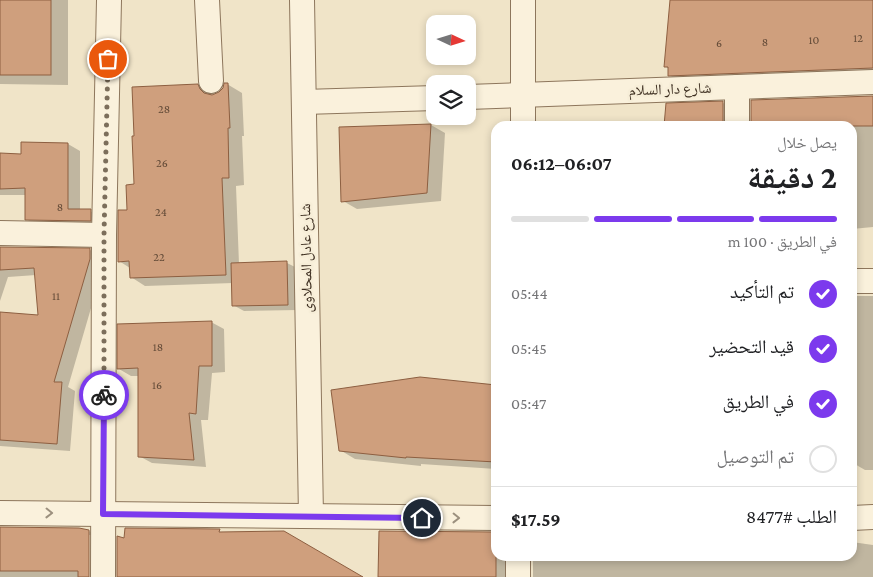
<!DOCTYPE html>
<html lang="ar">
<meta charset="utf-8">
<style>
:root{--surface:#fff;--page:#f2f2f2;--text:#202124;--muted:#757577;--line:#e0e0e0;--accent:#7c3aed}
body{margin:0;font-family:"Crimson Pro","Noto Naskh Arabic",serif;background:var(--page);color:var(--text);direction:rtl;height:100vh;display:flex;flex-direction:column;font-size:19px;white-space:nowrap}
*{box-sizing:border-box;margin:0}
p{font-size:16px;color:var(--muted)}
.icon{flex:none;width:28px;height:28px;fill:none;stroke:currentColor;stroke-width:2;stroke-linecap:round;stroke-linejoin:round}
.map{position:relative;flex:1;overflow:hidden;direction:ltr}
.sheet{position:absolute;left:491px;top:121px;width:366px;height:440px;display:flex;flex-direction:column;background:var(--surface);border-radius:15px;box-shadow:0 2px 8px #0003;direction:rtl}
.sheet>*{flex:none}
.needle{width:32px;rotate:94deg}
.controls{position:absolute;left:426px;top:15px;display:grid;gap:10px}
.controls a{display:grid;place-items:center;width:50px;height:50px;border-radius:10px;background:var(--surface);box-shadow:0 2px 8px #0003;font-size:25px}
.pin{position:absolute;display:grid;place-items:center;width:42px;height:42px;color:#fff;margin:-21px;border:2px solid #fff;border-radius:50%;box-shadow:0 1px 5px #0007}
.courier{position:absolute;display:grid;place-items:center;width:50px;height:50px;margin:-25px;border:4px solid #7c3aed;border-radius:50%;background:#fff;color:#222;box-shadow:0 1px 6px #0007}
.head em{font-style:normal;font-weight:700}
.head div{display:flex;flex-direction:column-reverse}
.head{display:flex;align-items:center;justify-content:space-between;height:85px;padding:0 20px}
h1{font-size:32px;font-weight:700;line-height:38px}
.bar{display:grid;grid-template-columns:repeat(4,1fr);gap:8px 5px;align-content:center;height:60px;padding:0 20px}
.bar i{height:6px;border-radius:4px;background:var(--line)}
.bar .active{background:var(--accent)}
.bar p{grid-column:span 4}
.line{display:flex;align-items:center;gap:12px;padding:0 20px;border-top:1px solid var(--line)}
.line div{flex:1}
ol{padding:0 20px;list-style:none}
li{display:flex;align-items:center;gap:15px;height:55px}
li p{margin-inline-start:auto}
li .icon{padding:5px;border-radius:50%;background:var(--accent);color:#fff;stroke-width:4}
li:last-child{color:var(--muted)}
li i{width:28px;height:28px;border:2px solid var(--line);border-radius:50%}
.map>svg:first-child{display:block}
.shadow{fill:#0003}
.building{fill:#cf9f7d;stroke:#8d5f41}
.lines{fill:none;stroke-linecap:round;stroke-linejoin:round}
.street-casing{stroke:#8d765c;stroke-width:26}
.street{stroke:#faf1dc;stroke-width:24}
.oneway{stroke:#9c907e}
.done{stroke:#7c6e5b;stroke-width:5;stroke-dasharray:0 9}
.route{stroke:#7c3aed;stroke-width:6}
.labels{text-anchor:middle;dominant-baseline:central;stroke-width:5;stroke-linejoin:round;paint-order:stroke}
.number-label{font-size:12px;fill:#624a37}
.street-label{font-size:15px;fill:#3d2e20;stroke:#f7eed8}
</style>
<div class="map">
<svg width="873" height="577" viewBox="0 0 873 577">
<rect width="100%" height="100%" fill="#f0e4c8"/>
<g class="shadow">
<polygon points="0,0 68,0 68,85 0,84"/>
<polygon points="672,0 873,0 873,76 682,83 669,75 669,69 665,66"/>
<polygon points="227,84 242,93 244,136 242,136 244,185 236,186 239,264 287,263 297,268 298,310 244,311 233,305 233,283 145,286 131,277 130,268 119,261 128,211 135,185 198,85 212,94 213,96 220,93"/>
<polygon points="873,97 873,227 852,229 852,126 752,126 752,101"/>
<polygon points="723,103 736,110 736,126 665,126 667,105"/>
<polygon points="431,125 445,133 441,201 357,209 343,201"/>
<polygon points="68,144 80,151 80,210 90,211 103,218 103,227 39,226 26,219 26,195 0,195 0,155 22,155"/>
<polygon points="0,247 2,248 90,250 103,258 103,267 68,387 75,391 70,451 0,446 0,313 39,316 36,275 8,277 0,301"/>
<polygon points="852,296 873,296 873,470 865,470 853,463"/>
<polygon points="211,322 224,329 225,372 212,373 208,420 201,420 206,467 152,463 139,456 140,376 131,376 119,369"/>
<polygon points="421,379 496,386 496,469 421,464 421,466 355,459 340,450"/>
<polygon points="0,527 2,528 89,531 103,539 103,577 91,577 91,535 88,535 88,577 0,577"/>
<polygon points="380,532 496,533 496,556 520,556 518,577 380,577"/>
<polygon points="852,542 873,545 873,577 533,577 533,556 852,556"/>
</g>
<g class="building">
<rect x="0" y="0" width="51" height="75"/>
<polygon points="670,0 873,0 873,68 668,76 668,67 664,67"/>
<polygon points="224,83 228,83 230,128 228,128 229,178 222,178 226,275 130,278 129,261 118,262 118,210 127,210 126,185 134,184 132,136 134,136 132,87 198,84 200,89 204,93 212,95 219,92 223,88"/>
<polygon points="873,96 873,126 751,126 751,100"/>
<polygon points="723,101 723,126 664,126 666,103"/>
<polygon points="431,124 427,193 341,202 339,127"/>
<polygon points="21,142 68,143 68,209 91,209 91,221 25,220 25,188 0,189 0,153 21,154"/>
<polygon points="0,247 90,248 90,259 54,382 62,382 57,444 0,440 0,312 38,315 34,268 0,270"/>
<polygon points="287,261 288,305 232,306 231,263"/>
<polygon points="212,321 212,366 199,366 196,414 189,413 194,460 138,457 138,368 117,369 117,324"/>
<polygon points="420,377 496,385 496,462 406,457 406,458 339,451 331,390"/>
<polygon points="0,527 79,528 89,530 89,577 78,577 78,571 0,571"/>
<polygon points="125,528 220,529 219,532 284,531 363,577 117,577 117,536 124,538"/>
<polygon points="379,531 496,532 496,577 378,577"/>
</g>
<g class="lines">
<g class="street-casing">
<g id="street">
<polyline points="207,0 211,81"/>
<polyline points="302,0 311,516"/>
<polyline points="737,87 737,126"/>
<polyline points="468,97 873,82"/>
<polyline points="304,102 435,98"/>
<polyline points="523,126 523,0"/>
<polyline points="0,233 104,235"/>
<polyline points="852,281 873,281"/>
<polyline points="0,513 496,518"/>
<polyline points="852,518 873,517"/>
<polyline points="103,577 104,235 109,0"/>
<polyline points="518,577 518,556"/>
</g>
</g>
<use href="#street" class="street"/>
</g>
<defs><path id="oneway-chevron" d="M-2-3.5L2.5 0L-2 3.5" fill="none" stroke-width="1.6" stroke-linecap="round" stroke-linejoin="round" transform="scale(1.25)"/></defs>
<g class="oneway">
<use href="#oneway-chevron" transform="translate(49 513) rotate(1)"/>
<use href="#oneway-chevron" transform="translate(456 518) rotate(1)"/>
</g>
<g class="lines">
<polyline class="done" points="104,395 104,235 108,59"/>
<polyline class="route" points="104,395 103,514 422,518"/>
</g>
<g class="labels">
<g class="number-label">
<text x="858" y="38">12</text>
<text x="814" y="40">10</text>
<text x="765" y="42">8</text>
<text x="719" y="43">6</text>
<text x="164" y="109">28</text>
<text x="162" y="163">26</text>
<text x="60" y="207">8</text>
<text x="161" y="212">24</text>
<text x="159" y="257">22</text>
<text x="56" y="296">11</text>
<text x="158" y="347">18</text>
<text x="157" y="385">16</text>
</g>
<g class="street-label">
<text transform="translate(670 89) rotate(-2)">شارع دار السلام</text>
<text transform="translate(306 258) rotate(-91)">شارع عادل المحلاوى</text>
</g>
</g>
</svg>
<div class="controls">
<a><svg class="needle" viewBox="-14 -14 28 28"><path d="M0-13l5 13h-10z" fill="#e53935"/><path d="M0 13l5-13h-10z" fill="#757577"/></svg></a>
<a><svg class="icon" aria-label="layers" viewBox="0 0 24 24"><path d="M12 4l9 5-9 5-9-5zM3 14l9 5 9-5"/></svg></a>
</div>
<div class="pin" style="left:108px;top:59px;background:#ea580c"><svg class="icon" aria-label="bag" viewBox="0 0 24 24"><path d="M5 8h14l-1 12H6zM9 8a3 3 0 0 1 6 0"/></svg></div>
<div class="pin" style="left:422px;top:518px;background:#1f2937"><svg class="icon" aria-label="home" viewBox="0 0 24 24"><path d="M3 11l9-7 9 7M6 9v11h12V9"/></svg></div>
<div class="courier" style="left:104px;top:395px"><svg class="icon" aria-label="bike" viewBox="0 0 24 24"><circle cx="6" cy="16" r="4"/><circle cx="18" cy="16" r="4"/><path d="M6 16l4-8h5l3 8M10 8l3 8H6M13 5h3"/></svg></div>
<section class="sheet">
<div class="head"><div><h1>2 دقيقة</h1><p>يصل خلال</p></div><em>06:07–06:12</em></div>
<div class="bar"><i class="active"></i><i class="active"></i><i class="active"></i><i></i><p>في الطريق · 100 m</p></div>
<ol>
<li><svg class="icon" aria-label="check" viewBox="0 0 24 24"><path d="M5 12l5 5 9-10"/></svg>تم التأكيد<p>05:44</p></li>
<li><svg class="icon" aria-label="check" viewBox="0 0 24 24"><path d="M5 12l5 5 9-10"/></svg>قيد التحضير<p>05:45</p></li>
<li><svg class="icon" aria-label="check" viewBox="0 0 24 24"><path d="M5 12l5 5 9-10"/></svg>في الطريق<p>05:47</p></li>
<li><i></i>تم التوصيل</li>
</ol>
<div class="line" style="height:65px"><div>الطلب #8477</div><b>$17.59</b></div>
</section>
</div>
